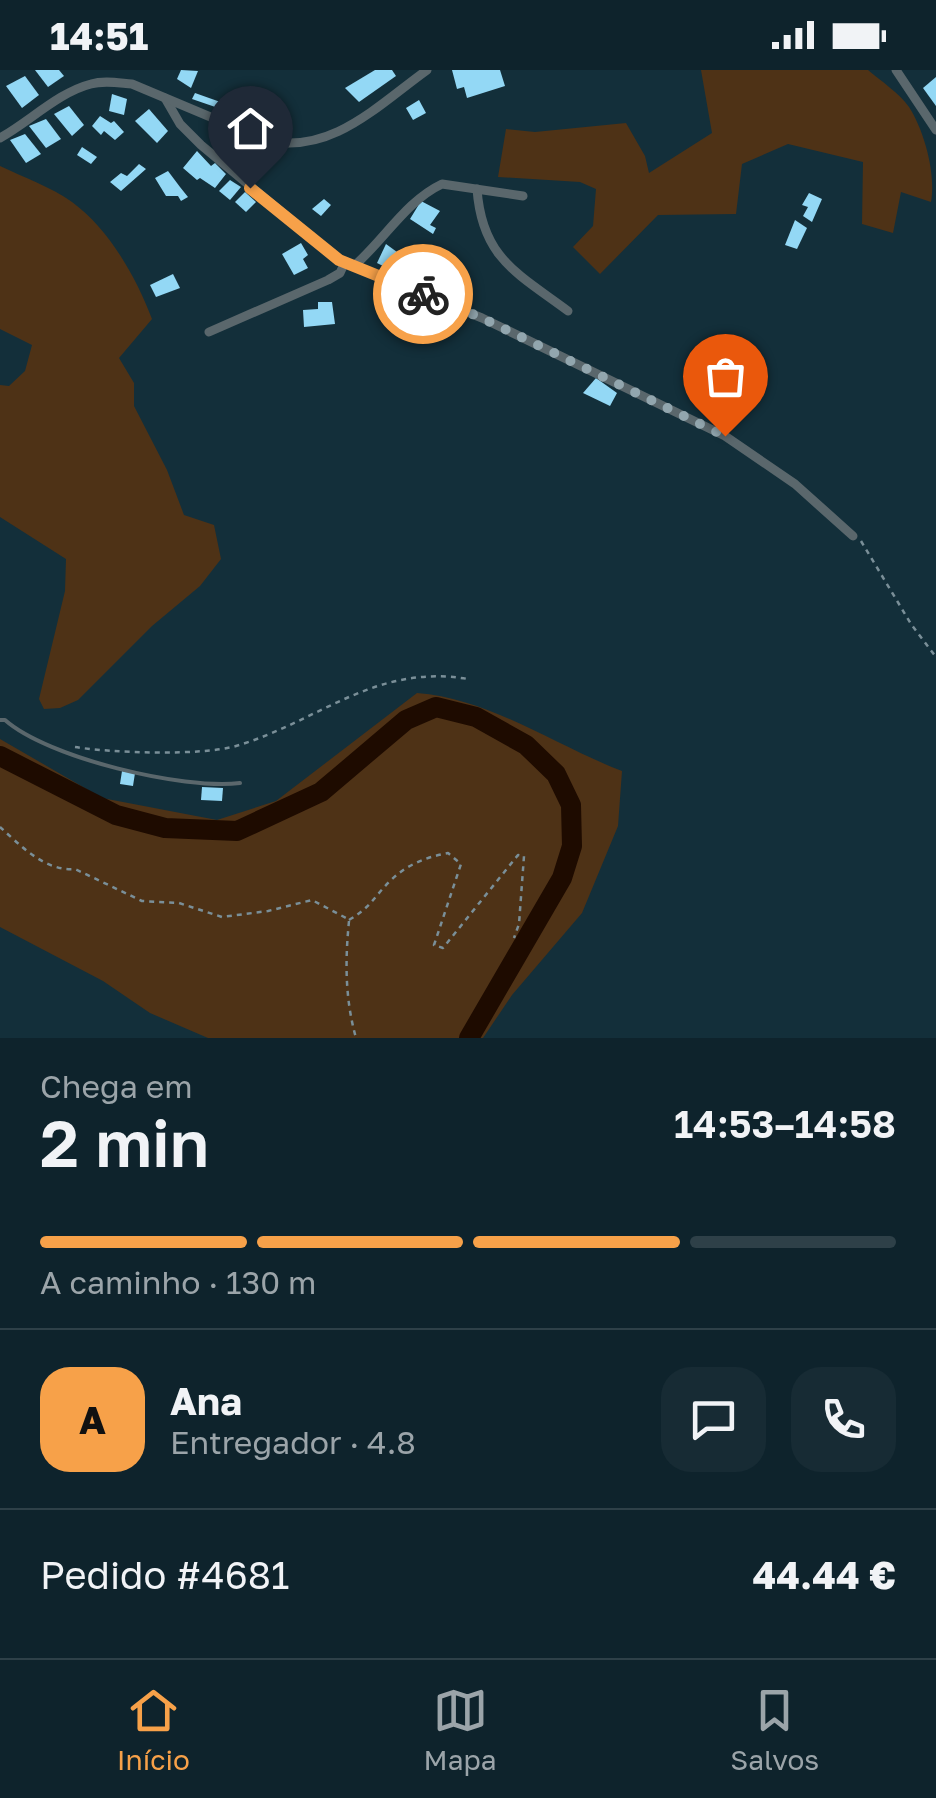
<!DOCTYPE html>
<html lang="pt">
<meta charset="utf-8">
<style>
:root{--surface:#0e232c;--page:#172b34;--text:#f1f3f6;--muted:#9ba4a9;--line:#2e4048;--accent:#f7a149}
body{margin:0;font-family:"Golos Text",sans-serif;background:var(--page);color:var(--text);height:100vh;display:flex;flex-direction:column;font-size:38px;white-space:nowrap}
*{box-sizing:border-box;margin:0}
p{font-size:32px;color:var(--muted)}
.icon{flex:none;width:55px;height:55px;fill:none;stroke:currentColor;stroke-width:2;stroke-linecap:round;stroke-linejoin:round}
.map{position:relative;height:968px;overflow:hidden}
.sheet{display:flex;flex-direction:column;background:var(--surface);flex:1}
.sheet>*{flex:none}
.pin{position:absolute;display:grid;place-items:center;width:85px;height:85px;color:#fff;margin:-102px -42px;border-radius:50% 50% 50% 0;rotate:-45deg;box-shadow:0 0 10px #0007}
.pin .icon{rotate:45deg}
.courier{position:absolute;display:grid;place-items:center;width:100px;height:100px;margin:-50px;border:8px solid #f7a149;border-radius:50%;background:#fff;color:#222;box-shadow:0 2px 12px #0007}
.headline em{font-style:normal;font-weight:600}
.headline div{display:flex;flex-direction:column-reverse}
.headline{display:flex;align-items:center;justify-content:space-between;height:170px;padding:0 40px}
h1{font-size:65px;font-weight:600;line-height:75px}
.bar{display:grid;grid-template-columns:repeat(4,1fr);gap:15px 10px;align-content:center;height:120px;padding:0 40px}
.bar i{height:12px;border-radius:8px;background:var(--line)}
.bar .active{background:var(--accent)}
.bar p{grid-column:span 4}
.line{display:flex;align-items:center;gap:25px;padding:0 40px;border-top:2px solid var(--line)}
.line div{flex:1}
.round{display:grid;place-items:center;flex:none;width:105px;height:105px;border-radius:30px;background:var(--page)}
.status{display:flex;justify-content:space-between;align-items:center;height:70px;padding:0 50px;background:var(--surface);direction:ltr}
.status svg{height:28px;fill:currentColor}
.menu{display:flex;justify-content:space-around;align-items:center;height:140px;border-top:2px solid var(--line);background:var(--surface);font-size:28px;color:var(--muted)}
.menu a{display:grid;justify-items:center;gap:5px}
.menu .active{color:var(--accent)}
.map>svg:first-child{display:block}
.green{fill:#4e3216}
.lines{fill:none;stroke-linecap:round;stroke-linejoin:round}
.river{stroke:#1e0b00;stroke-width:20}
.building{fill:#93d8f5}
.path{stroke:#7a8f98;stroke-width:2.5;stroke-dasharray:5 5;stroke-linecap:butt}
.lane{stroke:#5a676c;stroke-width:4}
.street{stroke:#5a676c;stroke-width:9}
.done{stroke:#92a6ae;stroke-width:10;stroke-dasharray:0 18}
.route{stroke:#f7a149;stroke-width:12}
</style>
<div class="status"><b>14:51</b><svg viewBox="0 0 49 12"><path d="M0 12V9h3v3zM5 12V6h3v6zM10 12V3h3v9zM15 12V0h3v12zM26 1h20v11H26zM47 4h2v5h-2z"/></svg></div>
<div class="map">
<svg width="936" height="968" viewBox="0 0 936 968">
<rect width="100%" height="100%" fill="#132f3a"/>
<g class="green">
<path d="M701 0H868C881 11 899 23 909 37 925 62 936 105 931 132L901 122 893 163 862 154 863 92 788 74 742 94 736 144 658 145 600 204 573 177 593 156 596 119 580 112 498 107 506 59 535 62 626 53 645 86 649 103 712 63Z"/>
<path d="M0 96C23 107 51 117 72 132 109 159 136 207 152 249L119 288 134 313V336L167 400 184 445 214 455 221 489 200 516 152 556 78 630 60 638 44 639 39 629 65 521 66 489 0 447V315L9 316 25 301 32 275 0 259Z"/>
<path d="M417 623C491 629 554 675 622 701L618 756 582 843 512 925 483 968H208L150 943 103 911 0 857V669L102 728 217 750 276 731Z"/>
</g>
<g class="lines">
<polyline class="river" points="0,686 116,745 165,758 237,761 321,722 406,650 436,637 476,647 526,675 556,704 571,735 572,776 562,808 469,968"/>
</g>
<g class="building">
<polygon points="35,0 59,0 64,6 48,17"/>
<polygon points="181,0 198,1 191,18 177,9"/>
<polygon points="375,0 392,0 396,6 359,32 345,18"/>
<polygon points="452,0 500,0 505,16 467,28 464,17 457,19"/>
<polygon points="25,6 39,25 22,38 6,16"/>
<polygon points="936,7 936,36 923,18"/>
<polygon points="195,23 226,34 224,40 192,29"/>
<polygon points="112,24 127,29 124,45 109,41"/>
<polygon points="419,30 426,43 413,50 406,38"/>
<polygon points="69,36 84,55 72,66 54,44"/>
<polygon points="149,39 168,61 157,73 135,51"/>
<polygon points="100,46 111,53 114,51 124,62 115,70 104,61 101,65 92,56"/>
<polygon points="46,49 61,69 46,78 29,56"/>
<polygon points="25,64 41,84 26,93 10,70"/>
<polygon points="229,68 267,83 258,106 225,84"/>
<polygon points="82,77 97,87 91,94 77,85"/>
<polygon points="197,81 211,96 215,93 226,104 215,118 200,108 197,110 183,98"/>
<polygon points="139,94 146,99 121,121 110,112 121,103 127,106"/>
<polygon points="168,101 180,117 188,127 181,131 178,126 166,126 155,108"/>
<polygon points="230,110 241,117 230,130 219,121"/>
<polygon points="245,122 256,132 246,142 235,132"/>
<polygon points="809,123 822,129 812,152 803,146 808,137 802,135"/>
<polygon points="324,129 331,135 321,146 312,139"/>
<polygon points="421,131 440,141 430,155 436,158 433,164 410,149"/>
<polygon points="795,150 807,158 797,179 785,175"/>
<polygon points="301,173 308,185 303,189 308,198 294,205 282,184"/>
<polygon points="386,174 408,190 399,204 377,193"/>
<polygon points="173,204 180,218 156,227 150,215"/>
<polygon points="318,232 332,232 335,254 304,257 303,240 318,239"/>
<polygon points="596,308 617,323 610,336 583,323"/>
<polygon points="122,701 135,703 133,716 120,714"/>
<polygon points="202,717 223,718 222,731 201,730"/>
</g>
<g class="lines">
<g class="path">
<polyline points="861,471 911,554 936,587"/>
<path d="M75 677C112 683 201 686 236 676 318 652 375 593 468 609"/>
<path d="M0 757C19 774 45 802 75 799L142 831 179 833 222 847 268 841 312 830 348 849"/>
<path d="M349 850C371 837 373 828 390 811 406 795 426 787 448 783L461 794 434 875 443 878 518 785 524 786 519 854 514 868"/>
<path d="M349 851C345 891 345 929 356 968"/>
</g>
<path class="lane" d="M0 650H5C48 688 183 720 240 713"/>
<g class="street">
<polyline points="896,0 936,60"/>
<polyline points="165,28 180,54 201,75 339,190 482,248 725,366 795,414 853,466"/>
<path d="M0 68C29 52 59 22 91 14 104 10 119 13 132 14L265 70C330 86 377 36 427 0"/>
<path d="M477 119C482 188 517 203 568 241"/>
<path d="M354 196C384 170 406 131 442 114L523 126"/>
<polyline points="209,262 328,210 340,203 345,192"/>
</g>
</g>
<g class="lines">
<polyline class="done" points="423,224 482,248 725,366"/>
<polyline class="route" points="250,118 339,190 423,224"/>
</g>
</svg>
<div class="pin" style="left:725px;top:366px;background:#ea580c"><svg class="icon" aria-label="bag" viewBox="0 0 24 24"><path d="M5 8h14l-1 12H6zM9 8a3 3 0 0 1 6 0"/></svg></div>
<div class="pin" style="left:250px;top:118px;background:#1f2937"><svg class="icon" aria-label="home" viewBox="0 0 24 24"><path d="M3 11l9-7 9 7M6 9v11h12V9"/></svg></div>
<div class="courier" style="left:423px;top:224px"><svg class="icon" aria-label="bike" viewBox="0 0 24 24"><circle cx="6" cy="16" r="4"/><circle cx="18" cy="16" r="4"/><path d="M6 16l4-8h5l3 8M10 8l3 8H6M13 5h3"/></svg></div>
</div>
<section class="sheet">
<div class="headline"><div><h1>2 min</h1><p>Chega em</p></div><em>14:53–14:58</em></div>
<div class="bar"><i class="active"></i><i class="active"></i><i class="active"></i><i></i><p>A caminho · 130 m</p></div>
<div class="line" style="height:180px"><b class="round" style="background:var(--accent);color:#111">A</b><div><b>Ana</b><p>Entregador · 4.8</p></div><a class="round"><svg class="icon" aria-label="chat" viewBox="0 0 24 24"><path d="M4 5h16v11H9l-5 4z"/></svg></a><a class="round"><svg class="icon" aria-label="phone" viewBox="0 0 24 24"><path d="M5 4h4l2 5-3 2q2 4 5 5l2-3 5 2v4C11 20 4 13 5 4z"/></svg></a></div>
<div class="line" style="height:130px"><div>Pedido #4681</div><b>44.44 €</b></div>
</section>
<nav class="menu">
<a class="active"><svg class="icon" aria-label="home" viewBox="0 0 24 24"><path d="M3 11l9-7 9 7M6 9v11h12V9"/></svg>Início</a>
<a><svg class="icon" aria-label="map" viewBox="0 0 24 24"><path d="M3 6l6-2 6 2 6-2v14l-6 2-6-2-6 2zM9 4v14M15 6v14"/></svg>Mapa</a>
<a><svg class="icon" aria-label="saved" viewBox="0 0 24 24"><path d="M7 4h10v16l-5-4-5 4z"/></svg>Salvos</a>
</nav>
